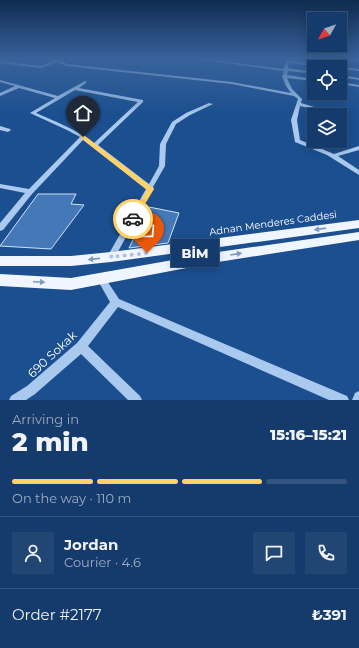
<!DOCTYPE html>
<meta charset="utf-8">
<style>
:root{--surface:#143b6b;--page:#214673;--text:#f1f3f6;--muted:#9dadc1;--line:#33557e;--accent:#ffd166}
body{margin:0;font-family:Montserrat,sans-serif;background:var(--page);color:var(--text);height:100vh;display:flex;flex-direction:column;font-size:15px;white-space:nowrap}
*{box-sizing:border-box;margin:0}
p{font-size:13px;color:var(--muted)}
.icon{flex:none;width:22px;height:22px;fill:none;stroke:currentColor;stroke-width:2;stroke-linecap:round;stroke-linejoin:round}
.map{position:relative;height:400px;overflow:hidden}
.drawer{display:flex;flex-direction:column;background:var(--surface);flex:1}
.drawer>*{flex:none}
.needle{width:26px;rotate:230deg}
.tools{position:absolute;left:307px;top:12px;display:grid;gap:8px}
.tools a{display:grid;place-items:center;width:40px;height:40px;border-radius:0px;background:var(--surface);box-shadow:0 2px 10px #0003,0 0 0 1px var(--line);font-size:20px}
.pin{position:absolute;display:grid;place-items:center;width:34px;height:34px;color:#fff;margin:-41px -17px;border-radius:50% 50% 50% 0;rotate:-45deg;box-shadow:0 0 4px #0007}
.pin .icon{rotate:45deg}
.courier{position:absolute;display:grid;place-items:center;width:40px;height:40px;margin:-20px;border:3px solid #ffd166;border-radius:50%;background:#fff;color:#222;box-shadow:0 1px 5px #0007}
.bubble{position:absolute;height:28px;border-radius:0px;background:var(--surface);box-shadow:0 2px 10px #0003,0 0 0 1px var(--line);font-size:13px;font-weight:800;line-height:28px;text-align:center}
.overview em{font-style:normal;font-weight:800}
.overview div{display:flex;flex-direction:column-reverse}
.overview{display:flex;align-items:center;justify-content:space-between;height:68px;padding:0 12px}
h1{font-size:26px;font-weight:800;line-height:30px}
.bar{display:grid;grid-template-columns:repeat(4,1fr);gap:6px 4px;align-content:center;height:48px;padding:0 12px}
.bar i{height:5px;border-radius:3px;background:var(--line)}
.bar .current{background:var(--accent)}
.bar p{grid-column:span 4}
.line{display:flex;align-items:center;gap:10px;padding:0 12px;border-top:1px solid var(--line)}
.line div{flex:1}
.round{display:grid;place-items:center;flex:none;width:42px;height:42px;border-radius:0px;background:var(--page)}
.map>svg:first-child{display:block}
.building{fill:#4478b7;stroke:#cfe3fa}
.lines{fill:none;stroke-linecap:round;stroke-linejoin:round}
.minor{fill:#a9c9ee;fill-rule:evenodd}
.major{fill:#f0f6ff;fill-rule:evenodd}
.oneway{fill:#7b9ac1}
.route{fill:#ffd166}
.done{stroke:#afc1d8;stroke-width:4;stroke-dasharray:0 7.2}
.labels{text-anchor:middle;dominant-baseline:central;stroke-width:3;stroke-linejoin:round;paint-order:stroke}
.street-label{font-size:10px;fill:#fff;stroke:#1b4f8f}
.near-street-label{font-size:12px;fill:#fff;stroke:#1b4f8f}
</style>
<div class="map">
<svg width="359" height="400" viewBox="0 0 359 400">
<rect width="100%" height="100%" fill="#1b4f8f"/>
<g class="building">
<polygon points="38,194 76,194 71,204 84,205 51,249 0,246"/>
<polygon points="149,207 179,213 168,243 129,248"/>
</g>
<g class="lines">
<g class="minor">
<polygon points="53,59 59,59 67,64 232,82 291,93 286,86 282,76 283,75 284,71 196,59 205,59 283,69 287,59 291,59 290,61 335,66 336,67 324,67 289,63 288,68 314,72 314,74 288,71 287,75 314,79 314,81 287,78 292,89 302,99 301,103 327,111 325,112 300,106 297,120 300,140 334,154 359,146 359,150 338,156 359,170 359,175 327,155 295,142 291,120 298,99 294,96 232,84 66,66 57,62 41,68 0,63 0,61 41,66 54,60"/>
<polygon points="356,59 359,59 359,60 357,60"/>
<polygon points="339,67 340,67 359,69 359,71 340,69"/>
<polygon points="340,75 359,78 359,80 340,77"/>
<path d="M0 80 58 96 85 81H86V83L79 88 143 100V102L98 145 149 184 159 166 160 144 172 122 186 113 209 103 213 104 190 115 176 124 166 144 165 166 153 187 154 189 151 191 114 259 111 260 108 259 107 257 146 189 83 140 32 194 3 230 0 231V223L25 193 0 188V184L29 189 80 137 67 130 30 113 55 98 19 88 0 96V93L15 86 0 82ZM75 90 138 102 94 143C76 129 56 122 36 113Z"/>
<polygon points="340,82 359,85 359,87 340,84"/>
<polygon points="0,126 10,129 11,130 8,132 0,130"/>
<polygon points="101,275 104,276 119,299 347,396 349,400 329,400 118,307 88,346 140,396 142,400 128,400 81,354 35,394 26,400 9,400 11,396 27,386 77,343 110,302 97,279 98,276"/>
<polygon points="359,391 359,400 352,400 355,393"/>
</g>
<g class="major">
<polygon points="359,220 359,228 111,262 71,266 0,266 0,256 71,256 111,252"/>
<polygon points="359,232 359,240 218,262 71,290 0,286 0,274 71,278 218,252"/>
</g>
</g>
<defs><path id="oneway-solid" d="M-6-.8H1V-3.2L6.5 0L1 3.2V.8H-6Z"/></defs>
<g class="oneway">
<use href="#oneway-solid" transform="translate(320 229) rotate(172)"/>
<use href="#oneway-solid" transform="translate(236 254) rotate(-9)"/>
<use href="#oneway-solid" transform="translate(94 259) rotate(174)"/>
<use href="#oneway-solid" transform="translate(39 282) rotate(3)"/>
</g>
<linearGradient id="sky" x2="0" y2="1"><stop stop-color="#0f2b4f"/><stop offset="0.51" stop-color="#39639b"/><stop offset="1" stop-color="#39639b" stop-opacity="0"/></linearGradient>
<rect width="359" height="115" fill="url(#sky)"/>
<polygon class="route" points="81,136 85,136 153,188 154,189 135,221 133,222 129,219 147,190 81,138"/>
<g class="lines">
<polyline class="done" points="133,219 111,257 147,253"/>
</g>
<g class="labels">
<g class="street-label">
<text transform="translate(273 223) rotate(-8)">Adnan Menderes Caddesi</text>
</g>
<g class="near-street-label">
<text transform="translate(52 354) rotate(-43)">690 Sokak</text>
</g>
</g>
</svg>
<div class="tools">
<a><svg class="needle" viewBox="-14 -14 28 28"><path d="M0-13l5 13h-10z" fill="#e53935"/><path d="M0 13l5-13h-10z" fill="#9dadc1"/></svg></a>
<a><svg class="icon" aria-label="locate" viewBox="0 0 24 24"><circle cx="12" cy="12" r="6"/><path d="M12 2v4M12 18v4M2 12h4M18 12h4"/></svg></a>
<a><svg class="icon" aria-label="layers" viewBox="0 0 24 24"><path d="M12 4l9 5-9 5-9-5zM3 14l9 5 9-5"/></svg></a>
</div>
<div class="pin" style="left:147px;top:253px;background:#ea580c"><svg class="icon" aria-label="bag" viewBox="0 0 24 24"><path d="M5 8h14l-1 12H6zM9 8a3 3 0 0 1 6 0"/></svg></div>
<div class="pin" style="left:83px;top:137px;background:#1f2937"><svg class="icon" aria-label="home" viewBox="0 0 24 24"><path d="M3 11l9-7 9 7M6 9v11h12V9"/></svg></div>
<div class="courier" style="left:133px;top:219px"><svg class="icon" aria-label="car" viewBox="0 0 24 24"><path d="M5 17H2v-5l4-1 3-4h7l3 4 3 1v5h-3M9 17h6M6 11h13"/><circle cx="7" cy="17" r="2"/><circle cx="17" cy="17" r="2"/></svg></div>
<div class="bubble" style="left:171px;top:239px;width:48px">BİM</div>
</div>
<section class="drawer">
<div class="overview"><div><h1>2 min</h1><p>Arriving in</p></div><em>15:16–15:21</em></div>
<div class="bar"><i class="current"></i><i class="current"></i><i class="current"></i><i></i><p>On the way · 110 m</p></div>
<div class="line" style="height:72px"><a class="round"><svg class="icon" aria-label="person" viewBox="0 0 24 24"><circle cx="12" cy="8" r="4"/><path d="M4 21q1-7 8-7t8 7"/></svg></a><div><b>Jordan</b><p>Courier · 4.6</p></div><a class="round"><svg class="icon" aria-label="chat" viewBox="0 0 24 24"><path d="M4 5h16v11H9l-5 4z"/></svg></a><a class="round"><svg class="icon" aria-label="phone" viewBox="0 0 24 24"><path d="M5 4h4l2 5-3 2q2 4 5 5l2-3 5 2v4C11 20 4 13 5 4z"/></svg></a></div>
<div class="line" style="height:52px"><div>Order #2177</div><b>₺391</b></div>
</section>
